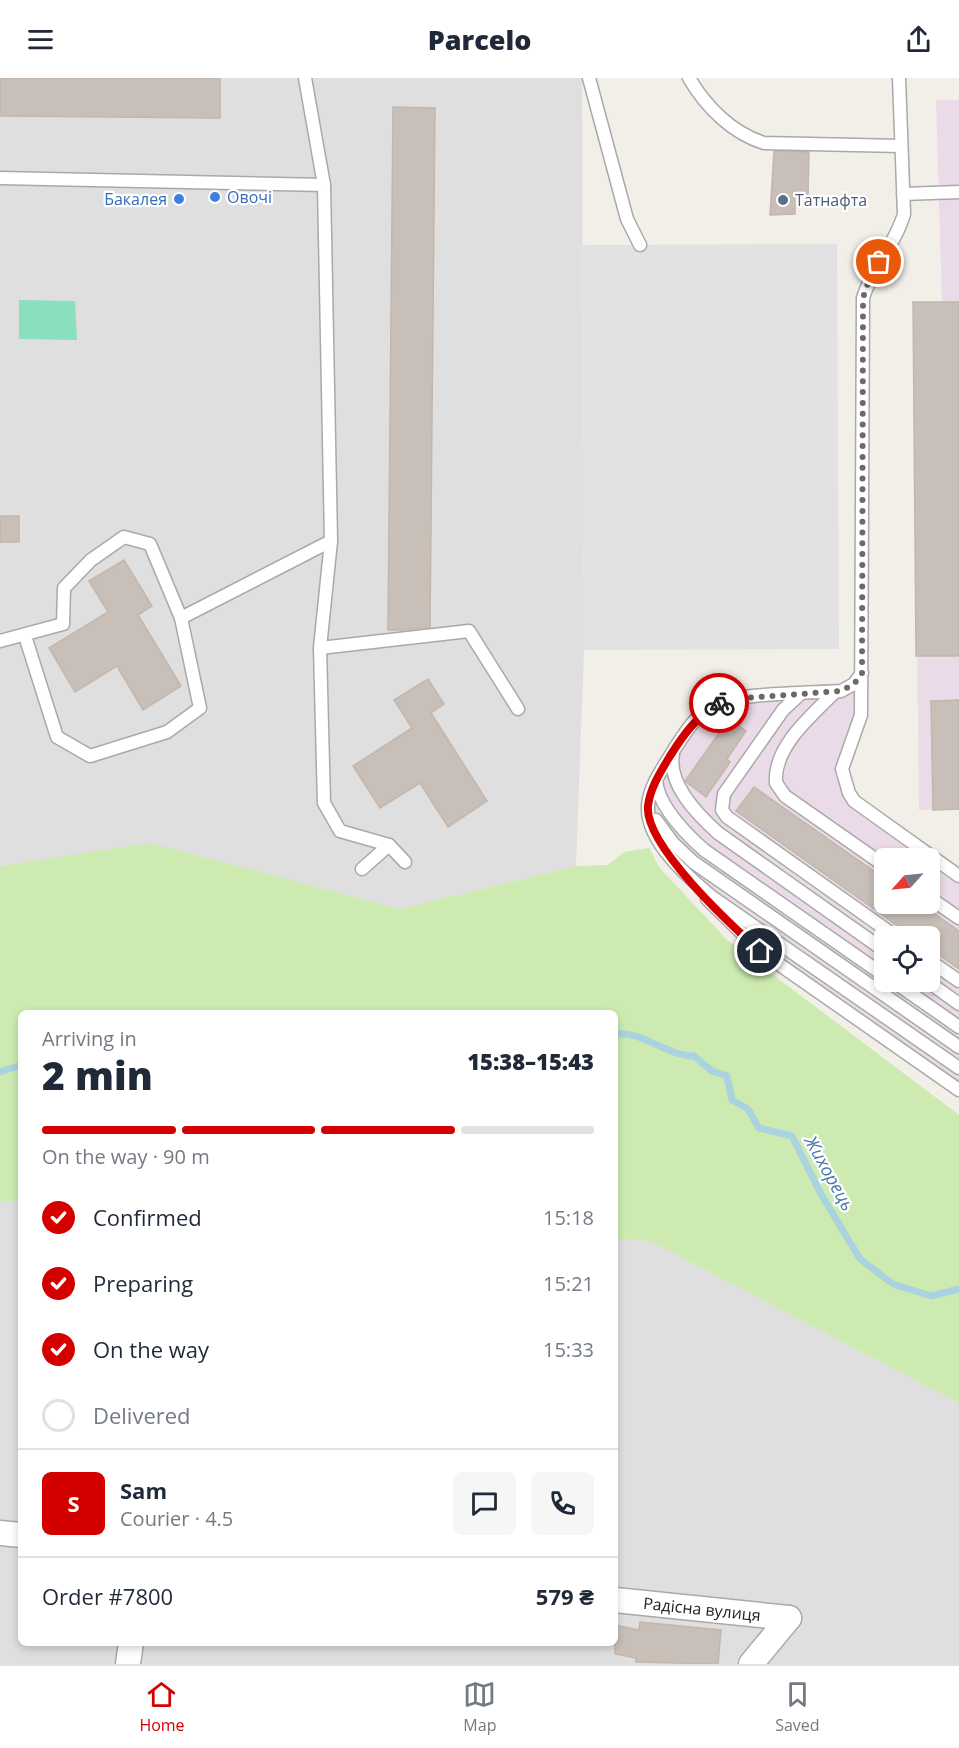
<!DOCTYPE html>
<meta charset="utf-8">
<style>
:root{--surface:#fff;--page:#f6f6f7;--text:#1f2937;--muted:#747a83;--line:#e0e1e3;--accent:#d40000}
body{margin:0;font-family:"Open Sans",sans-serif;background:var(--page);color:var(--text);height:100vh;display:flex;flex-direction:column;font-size:22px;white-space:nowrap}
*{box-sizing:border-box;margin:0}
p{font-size:20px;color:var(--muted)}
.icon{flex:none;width:33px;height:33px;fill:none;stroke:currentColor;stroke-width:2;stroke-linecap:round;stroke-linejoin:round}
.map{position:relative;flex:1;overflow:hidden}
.side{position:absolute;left:18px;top:932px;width:600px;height:636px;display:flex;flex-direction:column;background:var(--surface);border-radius:9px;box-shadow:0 3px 9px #0003}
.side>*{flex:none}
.needle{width:39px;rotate:243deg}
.controls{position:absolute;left:874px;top:770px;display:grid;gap:12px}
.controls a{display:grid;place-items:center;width:66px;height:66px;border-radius:9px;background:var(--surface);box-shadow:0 3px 9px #0003;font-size:30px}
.pin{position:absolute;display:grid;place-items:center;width:51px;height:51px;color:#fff;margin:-26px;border:3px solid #fff;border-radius:50%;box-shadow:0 2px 6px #0007}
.courier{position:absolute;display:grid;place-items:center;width:60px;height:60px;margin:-30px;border:4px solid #d40000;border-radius:50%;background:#fff;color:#222;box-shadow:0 2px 8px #0007}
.summary em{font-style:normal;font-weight:800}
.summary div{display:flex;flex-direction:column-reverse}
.summary{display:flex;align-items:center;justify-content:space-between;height:102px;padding:0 24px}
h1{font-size:39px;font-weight:800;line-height:45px}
.bar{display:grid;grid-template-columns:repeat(4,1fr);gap:9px 6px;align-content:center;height:72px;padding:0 24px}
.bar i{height:8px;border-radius:4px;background:var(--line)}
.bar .on{background:var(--accent)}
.bar p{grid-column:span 4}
.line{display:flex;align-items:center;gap:15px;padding:0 24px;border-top:2px solid var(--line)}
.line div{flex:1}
.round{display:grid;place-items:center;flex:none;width:63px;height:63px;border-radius:9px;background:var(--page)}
ol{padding:0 24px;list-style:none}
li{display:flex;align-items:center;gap:18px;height:66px}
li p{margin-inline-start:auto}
li .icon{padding:6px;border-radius:50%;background:var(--accent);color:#fff;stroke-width:4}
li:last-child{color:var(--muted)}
li i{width:33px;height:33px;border:3px solid var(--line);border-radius:50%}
header{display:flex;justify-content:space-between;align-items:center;height:78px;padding:0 24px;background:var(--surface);font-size:27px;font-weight:800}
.tabs{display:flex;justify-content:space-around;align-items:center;height:84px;border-top:2px solid var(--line);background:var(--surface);font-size:16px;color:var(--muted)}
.tabs a{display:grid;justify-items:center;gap:3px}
.tabs .on{color:var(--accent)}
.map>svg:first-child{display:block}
.residential{fill:#e0dfdf}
.industrial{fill:#ebdbe8;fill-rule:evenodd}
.grass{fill:#cdebb0}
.pitch{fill:#88e0be}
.parking{fill:#e2e2e2}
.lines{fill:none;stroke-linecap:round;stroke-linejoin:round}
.stream{stroke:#aad3df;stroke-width:7}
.building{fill:#c7bfb8;stroke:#c4b6ab;stroke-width:1.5}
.lane-casing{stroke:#a9a9a9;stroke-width:15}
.street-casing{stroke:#a9a9a9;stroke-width:27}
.lane{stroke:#fff;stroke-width:12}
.street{stroke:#fff;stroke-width:24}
.done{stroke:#6b6a68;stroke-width:6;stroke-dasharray:0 10.8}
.route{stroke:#d40000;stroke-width:8}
.shop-dot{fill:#3f7fe0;stroke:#fff;stroke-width:2}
.service-dot{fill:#5c6f8a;stroke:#fff;stroke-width:2}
.labels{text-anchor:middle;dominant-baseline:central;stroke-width:4.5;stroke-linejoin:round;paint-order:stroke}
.shop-label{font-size:16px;fill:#366cbe;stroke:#fff;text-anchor:start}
.service-label{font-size:16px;fill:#4e5e75;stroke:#fff;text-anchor:start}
.street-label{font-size:16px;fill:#222;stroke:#fff}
.water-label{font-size:18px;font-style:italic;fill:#4a7aab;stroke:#fff}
</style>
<header><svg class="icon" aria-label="menu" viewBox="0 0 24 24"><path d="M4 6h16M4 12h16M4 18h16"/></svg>Parcelo<svg class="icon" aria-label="share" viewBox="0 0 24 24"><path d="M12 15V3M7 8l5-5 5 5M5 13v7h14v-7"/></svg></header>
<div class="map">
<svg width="959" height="1586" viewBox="0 0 959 1586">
<rect width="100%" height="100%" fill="#f2efe9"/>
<g class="residential">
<polygon points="0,0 582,0 584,572 576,788 400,831 151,766 0,788"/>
<polygon points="0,1123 21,1124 21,1564 615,1564 615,1161 650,1163 959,1325 959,1586 0,1586"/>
</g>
<g class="industrial">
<polygon points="936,22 959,22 959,731 919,732 913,224 942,224"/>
<path d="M854 606 861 637 842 691 849 715 959 798V1012L760 873 682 793 649 742 656 701 685 653 719 624ZM885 780H930V825H885ZM885 858H930V903H885Z"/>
</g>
<polygon class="grass" points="150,765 400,831 576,788 608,787 624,774 649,770 659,789 727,862 959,1037 959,1325 650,1163 615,1161 615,934 21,934 21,1124 0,1123 0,788"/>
<polygon class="pitch" points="19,222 75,223 77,262 19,261"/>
<polygon class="parking" points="837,166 839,571 584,572 581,167"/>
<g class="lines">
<g class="stream">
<path d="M615 956C644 953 666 978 694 978L712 993 727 998 732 1022 748 1031 759 1050 792 1058 821 1116 860 1181 893 1206 931 1218 959 1211"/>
<polyline points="0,994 21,987"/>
</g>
</g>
<g class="building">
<polygon points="0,0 220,0 220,40 0,38"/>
<polygon points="393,29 435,30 430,549 403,552 388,552"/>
<polygon points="774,73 809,74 808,119 795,119 795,136 770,137"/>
<polygon points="913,224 959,224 959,578 916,578"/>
<rect x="0" y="438" width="19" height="26"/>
<polygon points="124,482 152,528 138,537 181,608 143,632 117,588 75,614 49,570 108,534 89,503"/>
<polygon points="428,601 444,626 431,635 487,723 448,749 420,705 380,730 353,688 412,650 394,622"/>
<polygon points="959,622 959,731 933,732 931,623"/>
<polygon points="729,641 746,653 727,681 730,684 706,719 685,703"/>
<polygon points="754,709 885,801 885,825 919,825 959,853 959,891 930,870 930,858 912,858 736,733"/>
<polygon points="640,1544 721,1552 718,1586 636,1584 636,1580 615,1576 615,1547 639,1552"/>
</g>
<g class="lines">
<g class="lane-casing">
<g id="lane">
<polyline points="305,0 324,107"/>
<polyline points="589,0 627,141 640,167"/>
<path d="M689 0C706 29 732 55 764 65L901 68"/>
<path d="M899 0 904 136C895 167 872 190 863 220L861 637 842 691 849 715 854 723 959 798"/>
<polyline points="0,100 324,107 331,463 181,540 150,466 124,459 91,482 64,510 63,546 0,563"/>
<polyline points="903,116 959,114"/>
<polyline points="331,463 320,570 469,553 518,631"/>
<polyline points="25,558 57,659 90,678 167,654 200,630 181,540"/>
<polyline points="320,570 324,725 340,753 389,767 405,784"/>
<path d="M862 595 854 606 841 613C813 615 741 615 718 625 697 634 684 656 672 675 663 690 649 709 648 728 646 763 688 799 712 819L959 990"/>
<path d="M835 614C812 637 773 669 776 705L785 718 885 788"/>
<polyline points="799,617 783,632 724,716 722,732 727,739 895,858"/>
<path d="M673 676C667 706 698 737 718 755L885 873"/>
<path d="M656 702C658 728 685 755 704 772L885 898"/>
<polyline points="656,742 673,765 693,784 959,969"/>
<polyline points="362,791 389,767"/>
<polyline points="930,820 959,840"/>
<polyline points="707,821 760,873 959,1012"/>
<polyline points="930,883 959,903"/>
<polyline points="893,903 959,949"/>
<polyline points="927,903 959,926"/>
</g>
</g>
<g class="street-casing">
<g id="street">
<polyline points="0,1455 21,1457"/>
<polyline points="615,1522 789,1540"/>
<polyline points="128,1586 131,1564"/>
<polyline points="751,1586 789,1540"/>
</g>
</g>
<use href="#lane" class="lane"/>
<use href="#street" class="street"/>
</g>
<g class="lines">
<polyline class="done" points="719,625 745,620 841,613 854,606 862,595 863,220 870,199 879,184"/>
<path class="route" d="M719 625C696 639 684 656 670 678 661 693 650 710 648 728 644 767 731 847 760 873"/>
</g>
<g class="shop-dot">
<circle cx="215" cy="119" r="6"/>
<circle cx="179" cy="121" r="6"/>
</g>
<circle class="service-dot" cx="783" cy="122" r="6"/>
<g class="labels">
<g class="shop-label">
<text x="227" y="119">Овочі</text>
<text x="167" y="121" text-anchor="end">Бакалея</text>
</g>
<g class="service-label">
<text x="795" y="122">Татнафта</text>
</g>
<g class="street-label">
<text transform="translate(702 1531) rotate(6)">Радісна вулиця</text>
</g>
<g class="water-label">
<text transform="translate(830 1095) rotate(61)">Жихорець</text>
</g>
</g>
</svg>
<div class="controls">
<a><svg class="needle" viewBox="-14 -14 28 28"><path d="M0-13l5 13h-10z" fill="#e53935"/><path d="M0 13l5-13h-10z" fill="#747a83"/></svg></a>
<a><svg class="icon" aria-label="locate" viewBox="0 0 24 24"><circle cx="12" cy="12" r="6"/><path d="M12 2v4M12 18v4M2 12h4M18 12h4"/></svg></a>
</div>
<div class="pin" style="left:879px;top:184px;background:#ea580c"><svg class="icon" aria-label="bag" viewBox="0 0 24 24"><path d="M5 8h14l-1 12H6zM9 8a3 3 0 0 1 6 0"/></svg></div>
<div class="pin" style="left:760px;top:873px;background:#1f2937"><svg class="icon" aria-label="home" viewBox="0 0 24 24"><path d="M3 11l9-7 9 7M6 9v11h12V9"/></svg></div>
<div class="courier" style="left:719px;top:625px"><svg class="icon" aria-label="bike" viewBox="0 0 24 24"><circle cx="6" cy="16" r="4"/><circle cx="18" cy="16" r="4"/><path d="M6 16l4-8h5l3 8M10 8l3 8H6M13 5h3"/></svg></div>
<section class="side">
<div class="summary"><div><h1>2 min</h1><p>Arriving in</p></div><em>15:38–15:43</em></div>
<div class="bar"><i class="on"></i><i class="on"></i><i class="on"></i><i></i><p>On the way · 90 m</p></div>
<ol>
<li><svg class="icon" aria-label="check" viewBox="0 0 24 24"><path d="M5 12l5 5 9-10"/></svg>Confirmed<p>15:18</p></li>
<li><svg class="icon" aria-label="check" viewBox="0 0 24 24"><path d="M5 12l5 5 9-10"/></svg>Preparing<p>15:21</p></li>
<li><svg class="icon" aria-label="check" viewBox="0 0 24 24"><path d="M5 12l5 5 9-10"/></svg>On the way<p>15:33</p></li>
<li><i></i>Delivered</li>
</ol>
<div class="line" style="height:108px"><b class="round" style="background:var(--accent);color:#fff">S</b><div><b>Sam</b><p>Courier · 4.5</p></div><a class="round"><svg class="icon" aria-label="chat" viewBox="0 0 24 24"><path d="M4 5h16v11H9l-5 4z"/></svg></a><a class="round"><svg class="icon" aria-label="phone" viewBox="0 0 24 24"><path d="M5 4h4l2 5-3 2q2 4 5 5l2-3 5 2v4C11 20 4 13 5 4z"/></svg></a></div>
<div class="line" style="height:78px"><div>Order #7800</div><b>579 ₴</b></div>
</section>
</div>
<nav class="tabs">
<a class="on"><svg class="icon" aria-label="home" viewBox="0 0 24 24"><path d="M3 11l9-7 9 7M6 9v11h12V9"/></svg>Home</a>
<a><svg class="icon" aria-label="map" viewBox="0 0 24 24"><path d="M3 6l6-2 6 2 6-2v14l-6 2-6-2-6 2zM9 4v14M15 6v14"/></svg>Map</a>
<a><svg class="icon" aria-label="saved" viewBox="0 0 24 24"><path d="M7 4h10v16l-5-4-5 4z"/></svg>Saved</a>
</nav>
